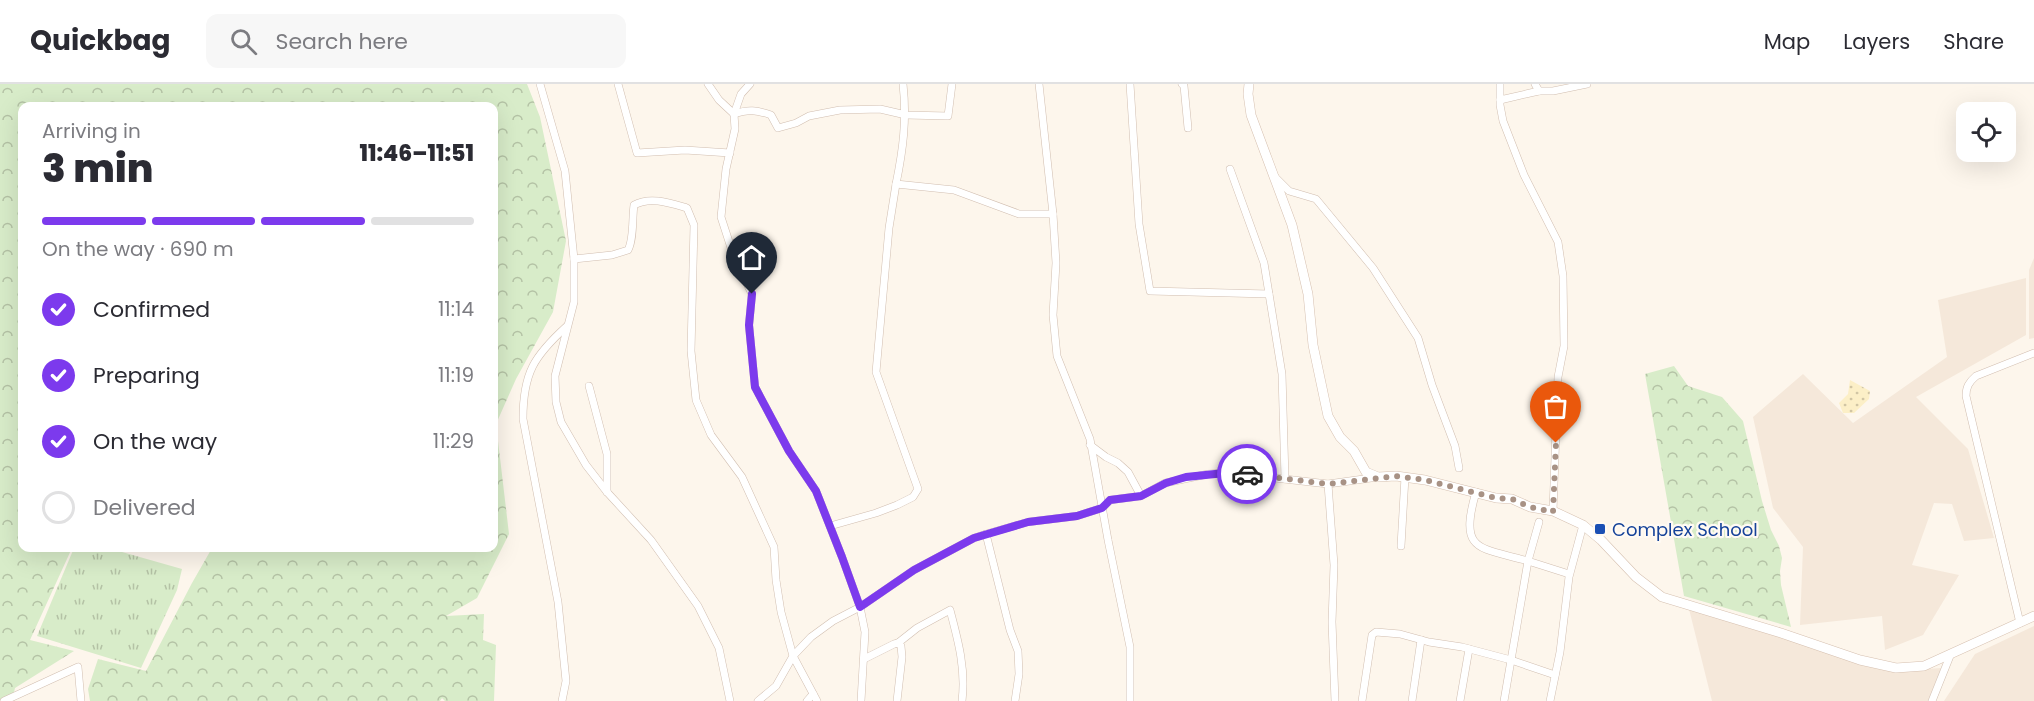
<!DOCTYPE html>
<meta charset="utf-8">
<style>
:root{--surface:#fff;--page:#f7f7f7;--text:#2b2b33;--muted:#7c7c81;--line:#e1e1e2;--accent:#7c3aed}
body{margin:0;font-family:Poppins,sans-serif;background:var(--page);color:var(--text);height:100vh;display:flex;flex-direction:column;font-size:22px;white-space:nowrap}
*{box-sizing:border-box;margin:0}
p{font-size:20px;color:var(--muted)}
.icon{flex:none;width:33px;height:33px;fill:none;stroke:currentColor;stroke-width:2;stroke-linecap:round;stroke-linejoin:round}
.map{position:relative;flex:1;overflow:hidden}
.details{position:absolute;left:18px;top:18px;width:480px;height:450px;display:flex;flex-direction:column;background:var(--surface);border-radius:12px;box-shadow:0 6px 24px #0002}
.details>*{flex:none}
.tools{position:absolute;left:1956px;top:18px;display:grid;gap:12px}
.tools a{display:grid;place-items:center;width:60px;height:60px;border-radius:12px;background:var(--surface);box-shadow:0 6px 24px #0002;font-size:30px}
.pin{position:absolute;display:grid;place-items:center;width:51px;height:51px;color:#fff;margin:-62px -26px;border-radius:50% 50% 50% 0;rotate:-45deg;box-shadow:0 0 6px #0007}
.pin .icon{rotate:45deg}
.courier{position:absolute;display:grid;place-items:center;width:60px;height:60px;margin:-30px;border:4px solid #7c3aed;border-radius:50%;background:#fff;color:#222;box-shadow:0 2px 8px #0007}
.summary em{font-style:normal;font-weight:800}
.summary div{display:flex;flex-direction:column-reverse}
.summary{display:flex;align-items:center;justify-content:space-between;height:102px;padding:0 24px}
h1{font-size:39px;font-weight:800;line-height:45px}
.bar{display:grid;grid-template-columns:repeat(4,1fr);gap:9px 6px;align-content:center;height:72px;padding:0 24px}
.bar i{height:8px;border-radius:4px;background:var(--line)}
.bar .selected{background:var(--accent)}
.bar p{grid-column:span 4}
ol{padding:0 24px;list-style:none}
li{display:flex;align-items:center;gap:18px;height:66px}
li p{margin-inline-start:auto}
li .icon{padding:6px;border-radius:50%;background:var(--accent);color:#fff;stroke-width:4}
li:last-child{color:var(--muted)}
li i{width:33px;height:33px;border:3px solid var(--line);border-radius:50%}
header{display:flex;align-items:center;gap:36px;box-sizing:border-box;height:84px;padding:0 30px;background:var(--surface);border-bottom:2px solid var(--line)}
header strong{font-size:28px}
nav{display:flex;gap:33px;margin-inline-start:auto;font-size:21px}
.search{width:420px;height:54px;background:var(--page);display:flex;align-items:center;gap:15px;box-sizing:border-box;padding:0 21px;border-radius:12px;color:var(--muted);font-size:22px}
.map>svg:first-child{display:block}
.residential{fill:#f5e8da}
.grass{fill:url(#grass-tufts)}
.forest{fill:url(#forest-crowns)}
.sand{fill:url(#sand-dots)}
.lines{fill:none;stroke-linecap:round;stroke-linejoin:round}
.street-casing{stroke:#d1beb0;stroke-width:8}
.secondary-casing{stroke:#d6c0b0;stroke-width:10}
.street{stroke:#fff;stroke-width:7}
.secondary{stroke:#fff;stroke-width:9}
.done{stroke:#a89285;stroke-width:6;stroke-dasharray:0 10.8}
.route{stroke:#7c3aed;stroke-width:8}
.transit-dot{fill:#1a4fb4;stroke:#fffaf3;stroke-width:2}
.labels{text-anchor:middle;dominant-baseline:central;stroke-width:4.5;stroke-linejoin:round;paint-order:stroke}
.transit-label{font-size:18px;fill:#164399;stroke:#fffaf3;text-anchor:start}
</style>
<header>
<strong>Quickbag</strong>
<div class="search"><svg class="icon" aria-label="search" viewBox="0 0 24 24"><circle cx="10" cy="10" r="6"/><path d="M15 15l6 6"/></svg>Search here</div>
<nav><a>Map</a><a>Layers</a><a>Share</a></nav>
</header>
<div class="map">
<svg width="2034" height="617" viewBox="0 0 2034 617">
<defs>
<pattern id="grass-tufts" width="24" height="20" patternUnits="userSpaceOnUse" patternTransform="scale(1.5)"><rect width="24" height="20" fill="#d8ecc9"/><path d="M3 7l-1-3M5 7V3M7 7l1-3M15 17l-1-3M17 17v-4M19 17l1-3" fill="none" stroke="#b4c2a5"/></pattern>
<pattern id="forest-crowns" width="20" height="18" patternUnits="userSpaceOnUse" patternTransform="scale(1.5)"><rect width="20" height="18" fill="#d8ecc9"/><path d="M2 6a3 3 0 1 1 6 0M12 15a3 3 0 1 1 6 0" fill="none" stroke="#b4c2a5"/></pattern>
<pattern id="sand-dots" width="8" height="8" patternUnits="userSpaceOnUse" patternTransform="scale(1.5)"><rect width="8" height="8" fill="#fcefc7"/><path d="M2 2h.1M6 6h.1" fill="none" stroke="#d1c5a4" stroke-width="1.8" stroke-linecap="round"/></pattern>
</defs>
<rect width="100%" height="100%" fill="#fdf6ec"/>
<g class="residential">
<polygon points="2034,174 2034,254 2029,255 2029,186"/>
<polygon points="2026,194 2026,251 1916,313 1968,365 1994,454 1964,457 1952,420 1934,419 1912,481 1959,491 1923,551 1885,566 1882,532 1800,541 1803,463 1773,424 1753,333 1803,290 1853,339 1947,273 1938,216"/>
<polygon points="1689,525 1897,587 1941,584 1928,617 1712,617"/>
<polygon points="2034,542 2034,617 1944,617 1975,570"/>
</g>
<polygon class="grass" points="74,464 108,464 182,485 177,506 141,584 37,552"/>
<g class="forest">
<polygon points="0,0 527,0 540,33 566,157 553,228 516,295 496,340 509,450 477,514 446,532 484,530 483,556 496,561 494,617 445,617 442,614 440,617 90,617 88,605 98,575 146,587 192,499 212,464 494,464 494,22 22,22 22,464 72,464 30,556 74,567 15,604 12,617 0,617"/>
<polygon points="1674,282 1688,302 1722,313 1743,337 1762,417 1771,446 1779,462 1782,474 1780,487 1781,501 1791,543 1684,512 1645,290"/>
</g>
<polygon class="sand" points="1850,296 1870,307 1869,315 1854,329 1843,329 1839,319 1848,310"/>
<g class="lines">
<g class="street-casing">
<g id="street">
<polyline points="540,0 565,87 574,175 574,218 555,292 556,318 561,338 586,381 607,408 651,456 698,522 719,564 730,617"/>
<polyline points="618,0 637,69 685,66 730,69"/>
<polyline points="708,0 719,16 734,30 735,45 726,85 721,133 734,173 752,210 749,241 755,303 789,367 816,407 842,473 860,523 865,548 861,617"/>
<path d="M903 0C907 35 903 66 896 100L954 106 1019 130H1053"/>
<polyline points="1039,0 1053,130 1056,179 1053,231 1057,272 1090,355 1108,456 1130,563 1130,617"/>
<polyline points="1130,0 1139,140 1150,207 1269,210"/>
<polyline points="1182,0 1184,2 1188,44"/>
<polyline points="1500,0 1500,21 1503,37 1524,91 1558,158 1563,192 1564,262 1558,293 1553,427"/>
<polyline points="1535,0 1539,7 1553,7 1587,0"/>
<polyline points="1500,16 1539,7"/>
<path d="M734 30C748 25 757 26 771 31L778 44 796 39 809 32 840 26 880 25 906 31 948 32 952 0"/>
<polyline points="734,30 741,10 750,0"/>
<polyline points="1230,85 1264,179 1282,290 1285,395"/>
<polyline points="1275,93 1289,107 1316,115 1373,184 1418,254 1432,301 1455,362 1459,384"/>
<path d="M574 175 612 171 628 166C634 155 632 134 634 121 650 112 670 119 687 124L694 141 691 267 696 316 711 351 742 393 774 463 776 496 781 528 793 572 776 602 758 617"/>
<polyline points="589,302 607,370 607,408"/>
<polyline points="1090,361 1106,373 1118,379 1128,388 1141,412"/>
<polyline points="1328,400 1334,481 1332,538 1335,617"/>
<path d="M1476 408C1458 469 1480 463 1528 477L1539 438"/>
<polyline points="830,442 876,429 897,421 913,413 918,405 876,288 889,144 896,100"/>
<polyline points="986,450 1010,546 1018,567 1019,590 1015,617"/>
<polyline points="1401,462 1405,393"/>
<path d="M2020 539 1966 312C1966 303 1969 298 1976 292L2034 269"/>
<path d="M898 559 917 544 950 526C958 556 966 585 962 617"/>
<polyline points="864,575 894,560 898,559 901,562 902,573 897,617"/>
<polyline points="4,617 78,583 81,617"/>
<path d="M562 617 566 597 558 518 523 335C523 289 534 272 567 242"/>
<polyline points="807,617 813,610"/>
<polyline points="817,617 793,572 811,553 833,537 860,523 914,486 974,454 986,450 1028,438 1077,432 1102,424 1110,416 1141,412 1165,399 1208,390 1225,389 1249,391 1328,400 1378,393"/>
<polyline points="1362,617 1372,551 1376,548 1400,550 1429,558 1462,563 1511,576 1555,591"/>
<polyline points="1412,617 1421,556"/>
<polyline points="1460,617 1469,565"/>
<polyline points="1504,617 1528,477 1569,490"/>
<polyline points="1550,617 1560,568 1569,493 1583,441"/>
<polyline points="1932,617 1950,572"/>
</g>
</g>
<g class="secondary-casing">
<polyline id="secondary" points="1249,0 1248,10 1251,31 1292,141 1308,210 1313,261 1328,332 1340,353 1354,367 1366,388 1378,393 1396,392 1425,396 1496,414 1512,415 1530,423 1553,427 1583,441 1601,456 1636,493 1662,513 1781,549 1860,576 1896,584 1924,582 2034,532"/>
</g>
<use href="#street" class="street"/>
<use href="#secondary" class="secondary"/>
</g>
<g class="lines">
<polyline class="done" points="1247,390 1328,400 1396,392 1425,396 1496,414 1512,415 1530,423 1553,428 1556,359"/>
<polyline class="route" points="752,210 749,241 755,303 789,367 816,407 842,473 860,523 914,486 974,454 1028,438 1077,432 1102,424 1110,416 1141,412 1166,399 1186,393 1225,389 1247,390"/>
</g>
<rect class="transit-dot" x="1594" y="439" width="12" height="12" rx="3"/>
<g class="labels">
<g class="transit-label">
<text x="1612" y="445">Complex School</text>
</g>
</g>
</svg>
<div class="tools">
<a><svg class="icon" aria-label="locate" viewBox="0 0 24 24"><circle cx="12" cy="12" r="6"/><path d="M12 2v4M12 18v4M2 12h4M18 12h4"/></svg></a>
</div>
<div class="pin" style="left:1556px;top:359px;background:#ea580c"><svg class="icon" aria-label="bag" viewBox="0 0 24 24"><path d="M5 8h14l-1 12H6zM9 8a3 3 0 0 1 6 0"/></svg></div>
<div class="pin" style="left:752px;top:210px;background:#1f2937"><svg class="icon" aria-label="home" viewBox="0 0 24 24"><path d="M3 11l9-7 9 7M6 9v11h12V9"/></svg></div>
<div class="courier" style="left:1247px;top:390px"><svg class="icon" aria-label="car" viewBox="0 0 24 24"><path d="M5 17H2v-5l4-1 3-4h7l3 4 3 1v5h-3M9 17h6M6 11h13"/><circle cx="7" cy="17" r="2"/><circle cx="17" cy="17" r="2"/></svg></div>
<section class="details">
<div class="summary"><div><h1>3 min</h1><p>Arriving in</p></div><em>11:46–11:51</em></div>
<div class="bar"><i class="selected"></i><i class="selected"></i><i class="selected"></i><i></i><p>On the way · 690 m</p></div>
<ol>
<li><svg class="icon" aria-label="check" viewBox="0 0 24 24"><path d="M5 12l5 5 9-10"/></svg>Confirmed<p>11:14</p></li>
<li><svg class="icon" aria-label="check" viewBox="0 0 24 24"><path d="M5 12l5 5 9-10"/></svg>Preparing<p>11:19</p></li>
<li><svg class="icon" aria-label="check" viewBox="0 0 24 24"><path d="M5 12l5 5 9-10"/></svg>On the way<p>11:29</p></li>
<li><i></i>Delivered</li>
</ol>
</section>
</div>
